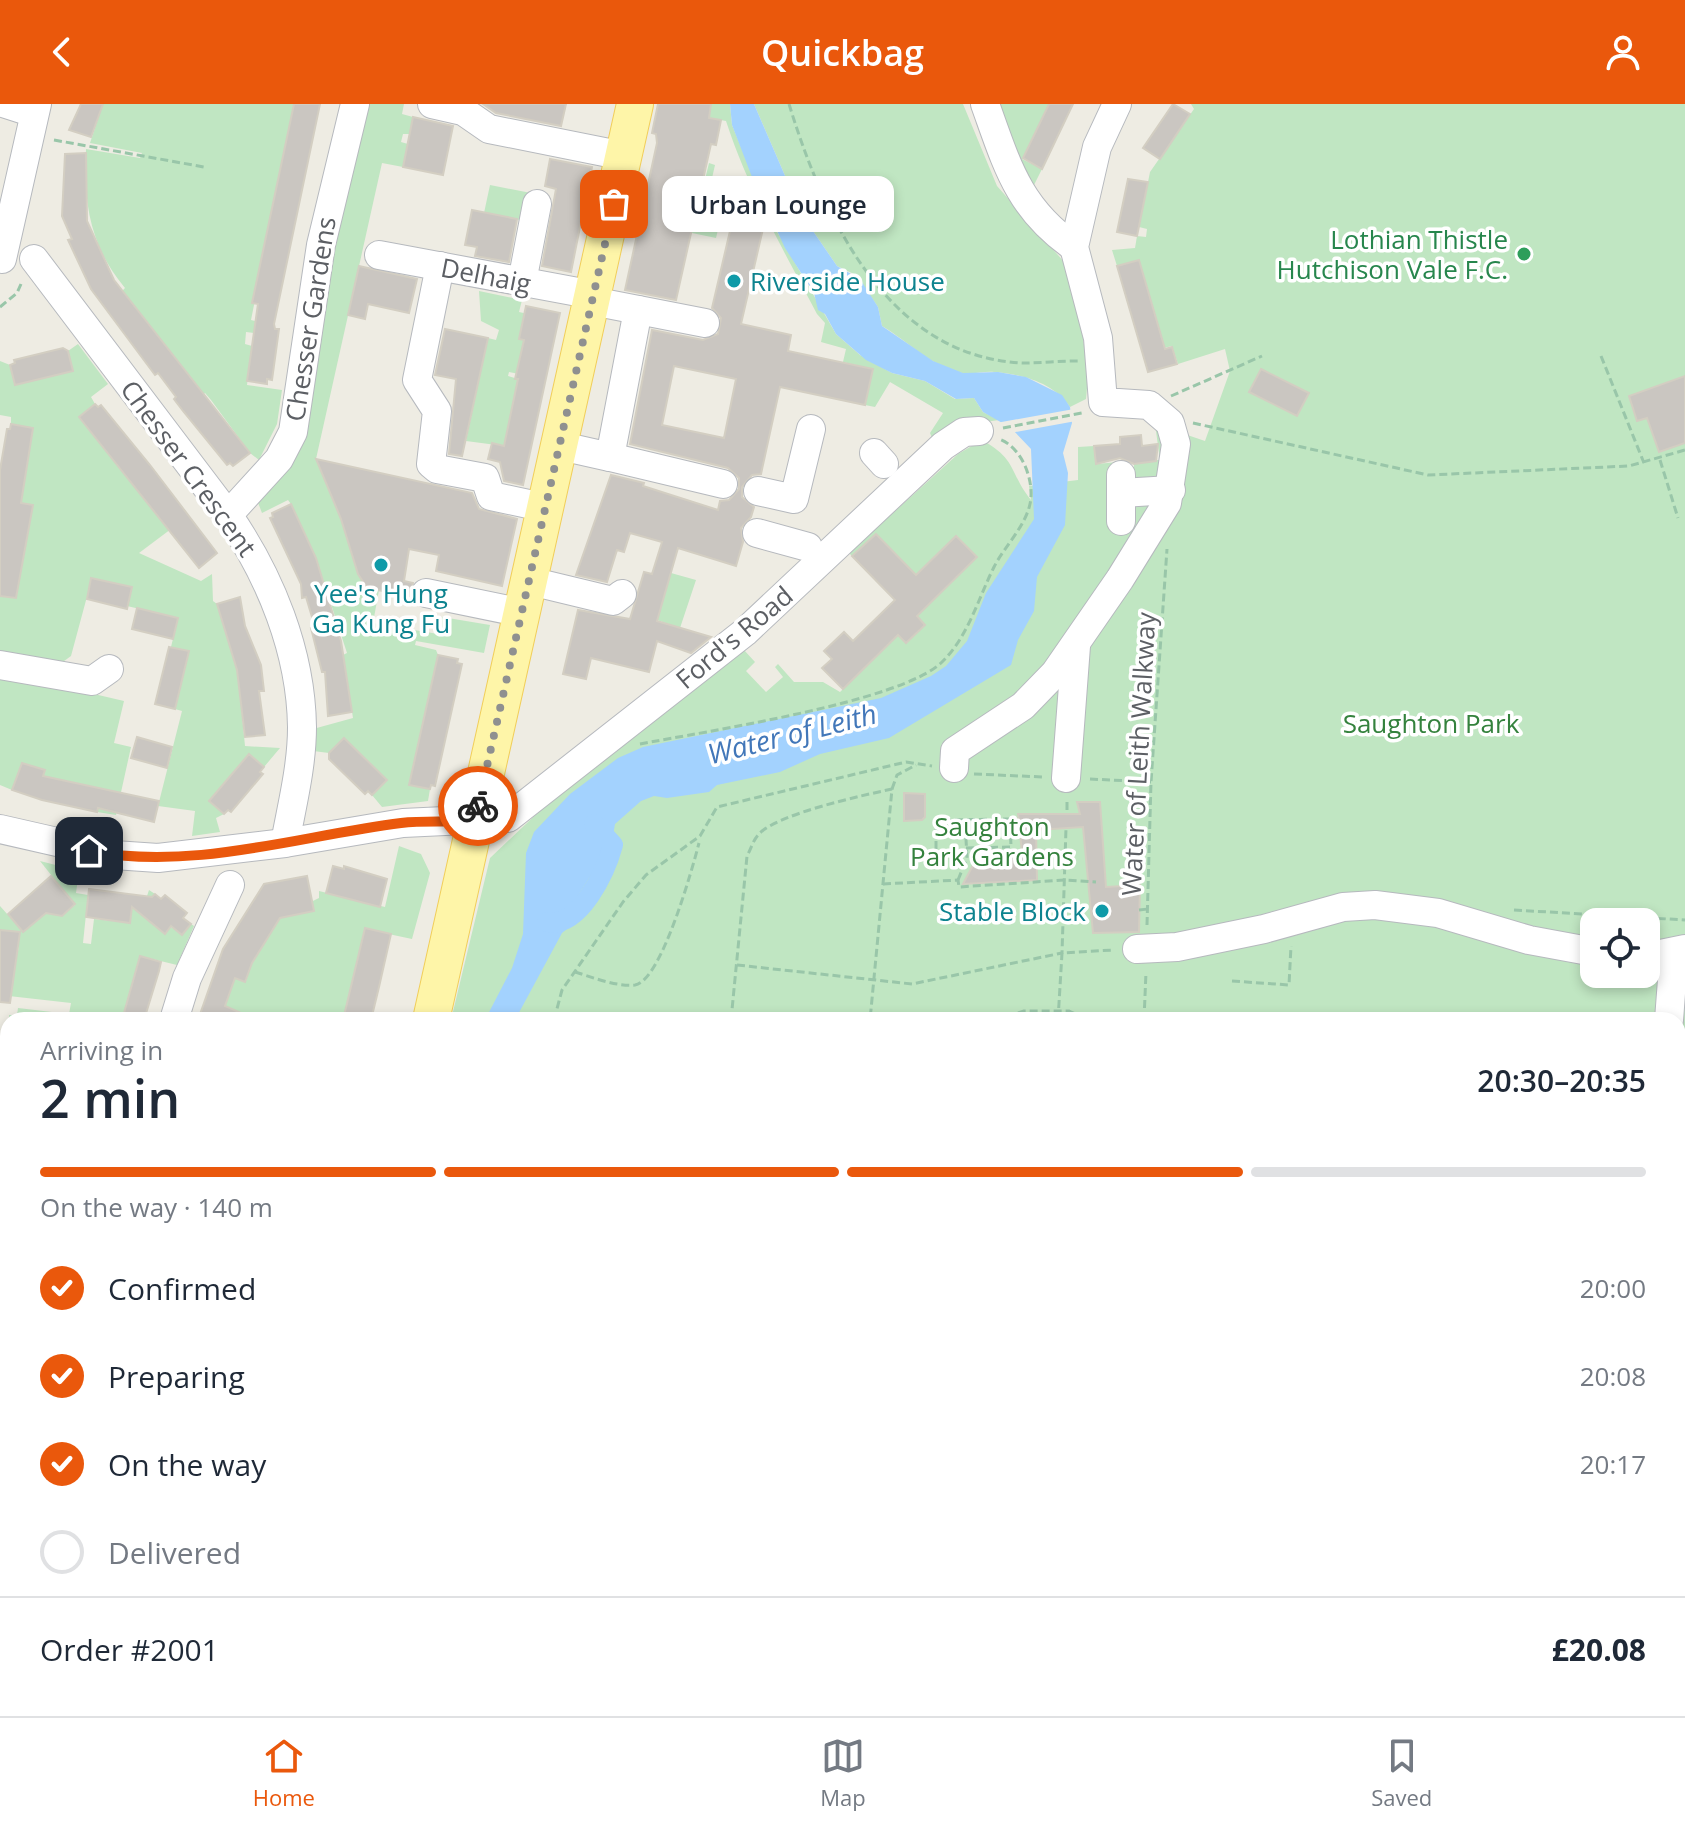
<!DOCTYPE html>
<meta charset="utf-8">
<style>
:root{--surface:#fff;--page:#f6f6f7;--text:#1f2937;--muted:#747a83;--line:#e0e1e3;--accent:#ea580c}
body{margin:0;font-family:"Open Sans",sans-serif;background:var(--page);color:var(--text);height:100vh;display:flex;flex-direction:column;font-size:30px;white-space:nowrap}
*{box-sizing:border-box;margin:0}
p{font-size:26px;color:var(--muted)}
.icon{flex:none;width:44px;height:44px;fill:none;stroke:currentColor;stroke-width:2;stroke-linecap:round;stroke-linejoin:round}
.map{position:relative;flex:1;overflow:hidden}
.panel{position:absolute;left:0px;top:908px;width:1686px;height:704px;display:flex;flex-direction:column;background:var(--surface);border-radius:24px 24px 0 0;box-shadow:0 4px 12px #0003}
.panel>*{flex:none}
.buttons{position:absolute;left:1580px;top:804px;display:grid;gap:16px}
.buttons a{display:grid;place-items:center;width:80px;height:80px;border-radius:16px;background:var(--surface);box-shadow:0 4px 12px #0003;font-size:40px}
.pin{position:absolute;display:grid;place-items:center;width:68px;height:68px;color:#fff;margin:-34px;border-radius:16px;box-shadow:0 4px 12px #0006}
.courier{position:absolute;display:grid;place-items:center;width:80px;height:80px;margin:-40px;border:6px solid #ea580c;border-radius:50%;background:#fff;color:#222;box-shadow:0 2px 10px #0007}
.bubble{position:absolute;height:56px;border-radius:16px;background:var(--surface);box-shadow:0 4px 12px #0003;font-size:26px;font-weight:600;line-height:56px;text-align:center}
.summary em{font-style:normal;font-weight:600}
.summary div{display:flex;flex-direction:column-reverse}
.summary{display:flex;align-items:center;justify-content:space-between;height:136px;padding:0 40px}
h1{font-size:52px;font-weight:600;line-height:60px}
.bar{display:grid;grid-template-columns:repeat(4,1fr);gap:12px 8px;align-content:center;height:96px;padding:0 40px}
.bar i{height:10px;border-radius:6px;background:var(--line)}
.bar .current{background:var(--accent)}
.bar p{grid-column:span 4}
.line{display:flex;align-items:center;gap:20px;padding:0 40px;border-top:2px solid var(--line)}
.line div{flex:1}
ol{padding:0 40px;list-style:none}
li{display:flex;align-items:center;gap:24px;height:88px}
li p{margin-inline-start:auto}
li .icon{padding:8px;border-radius:50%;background:var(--accent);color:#fff;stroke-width:4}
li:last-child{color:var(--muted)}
li i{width:44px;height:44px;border:4px solid var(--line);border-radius:50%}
header{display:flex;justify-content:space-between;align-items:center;height:104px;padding:0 40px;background:var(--accent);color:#fff;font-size:36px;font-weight:600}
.tab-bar{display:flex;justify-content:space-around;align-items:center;height:112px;border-top:2px solid var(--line);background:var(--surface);font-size:22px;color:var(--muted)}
.tab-bar a{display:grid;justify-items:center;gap:4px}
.tab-bar .current{color:var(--accent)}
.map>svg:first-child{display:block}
.education{fill:#dedbd2}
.green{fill:#c0e6c2;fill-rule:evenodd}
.water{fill:#a3d2fe}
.pier{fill:#eeece3}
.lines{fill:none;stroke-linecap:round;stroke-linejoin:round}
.canal{stroke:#a3d2fe;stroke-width:20}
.building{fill:#cac6c1;stroke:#d3cec2;stroke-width:2;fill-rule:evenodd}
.minor-casing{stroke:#b6b9be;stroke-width:30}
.major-casing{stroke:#f1ce5a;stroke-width:38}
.path{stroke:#99c6a9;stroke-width:3;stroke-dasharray:8 4;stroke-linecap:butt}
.minor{stroke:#fff;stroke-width:28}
.major{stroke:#fef5a8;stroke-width:36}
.done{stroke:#8f9090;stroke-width:8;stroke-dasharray:0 14.4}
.route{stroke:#ea580c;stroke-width:10}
.leisure-dot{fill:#2e9e5b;stroke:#fff;stroke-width:3}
.culture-dot{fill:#0f9aa8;stroke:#fff;stroke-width:3}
.labels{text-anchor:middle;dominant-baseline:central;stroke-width:7;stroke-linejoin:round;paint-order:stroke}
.leisure-label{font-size:26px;fill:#27864d;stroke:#fff;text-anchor:end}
.street-label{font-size:26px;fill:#5c5f64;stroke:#fff}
.culture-label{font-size:26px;fill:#0d838f;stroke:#fff;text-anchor:start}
.park-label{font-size:26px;fill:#34823d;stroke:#fff}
.water-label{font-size:28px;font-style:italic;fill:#4277b9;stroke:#fff}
</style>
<header><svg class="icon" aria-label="back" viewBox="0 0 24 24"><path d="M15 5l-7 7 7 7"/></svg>Quickbag<svg class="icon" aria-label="person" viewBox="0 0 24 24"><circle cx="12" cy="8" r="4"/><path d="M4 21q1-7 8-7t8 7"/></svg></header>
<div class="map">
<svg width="1685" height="1612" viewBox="0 0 1685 1612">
<rect width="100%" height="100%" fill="#eeece3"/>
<polygon class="education" points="1678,1596 1685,1596 1685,1612 1407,1612 1407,1604 1678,1604"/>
<g class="green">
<path d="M103 0H294L251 216 255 217 254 229 246 228 245 240 252 242 247 281 282 286 277 320 259 356 250 349 211 296 205 289 202 292 122 187 125 184C91 143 83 101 86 45L140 54 142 49 90 39Z"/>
<polygon points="366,0 404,0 402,10 413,13 410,30 403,30 401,38 408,40 403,63 382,59 316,355 341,415 358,470 367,484 379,486 373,519 438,530 442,513 490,521 484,549 416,537 415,541 436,546 438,551 410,680 430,685 428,697 382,703 372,691 386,675 344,634 329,649 313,647 313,625 353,614 343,551 347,549 316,454 291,400 288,396 262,409 257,396 322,200"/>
<path d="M711 0H730L732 21 772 119 836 230 860 251 892 269 925 277 955 295 974 294 983 308 999 316 978 319 933 336 930 329 943 309 890 278 875 303 865 301 873 265 843 258 846 245 821 238 825 219 817 210C784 147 748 85 726 17L709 14Z"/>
<path d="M754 0H963L997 82 1065 159 1081 217 1088 273 1086 295 1070 303C1054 279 1022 270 994 268 983 267 973 271 962 269 930 262 909 238 882 222L878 203 856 171 837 162 802 111Z"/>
<polygon points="997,0 1049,0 1022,55 1042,65 1033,83 1023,71"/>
<path d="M1191 0H1685V1221L1678 1284V916H451L490 754 547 700 744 546 755 558 746 567 766 588 783 573 775 563 778 560 794 578H823L840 588 898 531 907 539 925 521 917 512 977 453 957 432 916 471 876 430 852 452 849 449 958 350 982 336C1018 356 1009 369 1031 396L1029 382 1078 376V343L1094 342 1096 360 1119 358 1121 366 1134 365V356H1160L1155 320 1205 337 1230 267 1225 245 1178 260 1172 242 1164 244 1139 156 1117 162 1112 146 1135 144 1137 132 1146 133 1147 125 1139 123 1150 68 1194 5ZM1594 818H1646V870H1594Z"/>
<polygon points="709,59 715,61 705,105 722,109 716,134 692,129"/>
<polygon points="490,81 531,89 525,117 484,109"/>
<polygon points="479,187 522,196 519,208 533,211 520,232 520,235 526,237 519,258 519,270 509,268 508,272 518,275 504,342 466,337 488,234 496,236 499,226 481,217"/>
<polygon points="78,240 108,280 91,293 95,300 79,313 116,359 187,413 139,449 201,477 212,470 213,497 217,500 238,570 245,642 280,644 264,663 248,651 209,697 224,710 216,714 220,728 192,732 195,707 158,702 182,607 175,605 188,547 171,543 178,514 127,502 131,483 92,474 71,552 60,560 0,549 0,492 16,494 21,463 0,447 24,451 33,401 0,395 23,383 33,325 11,320 11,313 0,311 0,257 10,261 15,281 73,267 68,247"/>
<polygon points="671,469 696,476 680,524 657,516"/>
<polygon points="0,568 124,597 114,639 131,643 116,711 97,708 102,686 55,675 49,698 36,694 45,667 22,659 12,686 0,681"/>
<path d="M399 742 421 750 430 769 412 835 365 825 343 916H220L232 915 235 906 225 902 235 874 246 877 250 865 240 861C259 854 261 846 261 826L269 831 282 812 319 794V787L385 803Z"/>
<polygon points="40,757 79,767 76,789 88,791 83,839 91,840 94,815 130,819 134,793 146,795 149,786 155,790 147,800 165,830 171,823 182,831 191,820 194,822 177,861 140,852 122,916 9,916 9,911 17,911 18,904 69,910 71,899 0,891 0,847 18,848 19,838 13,828 0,826 0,802 23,828 50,805 62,812 75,801"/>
<polygon points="0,1237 8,1237 8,1604 104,1604 105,1609 130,1604 137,1612 0,1612"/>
<polygon points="1169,1604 1269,1604 1279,1612 1168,1612"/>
<polygon points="1318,1604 1466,1604 1466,1612 1325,1612"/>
</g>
<polygon class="water" points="730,0 754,0 802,111 837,162 860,175 878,203 882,222 933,257 963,269 998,268 1026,273 1062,291 1070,303 1072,319 1063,349 1068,369 1065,421 1037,473 1034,507 1018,536 1011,561 889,634 820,650 780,668 717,681 709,688 667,694 654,692 641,697 615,720 612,738 570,804 573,820 562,829 515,916 485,916 512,864 523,830 526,749 534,728 570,690 618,654 643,643 881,594 931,572 946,562 967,537 986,489 1034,415 1031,345 1011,324 983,308 974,294 956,295 925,277 892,269 866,256 836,230 825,210 818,206 814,189 785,144 752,73 732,21"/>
<polygon class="pier" points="1074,305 1076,317 1010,329 996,319"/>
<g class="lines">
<path class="canal" d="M547 818C580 824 606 767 613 741L594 720"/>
</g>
<g class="building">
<polygon points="81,0 103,0 91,33 69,26"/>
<polygon points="294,0 320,0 274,220 275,225 279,225 272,276 267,275 267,280 247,277 258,200 252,199"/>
<polygon points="483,0 566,0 561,22 496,9"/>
<polygon points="658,0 711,0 709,14 721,16 716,41 711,40 676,196 625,186 657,39 656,30 652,29"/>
<polygon points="1049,0 1073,0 1042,65 1023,54"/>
<polygon points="1173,0 1190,10 1160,55 1143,44"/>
<polygon points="413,13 453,22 443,71 403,63"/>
<polygon points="86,49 87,117 114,176 250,349 233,362 230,359 227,361 183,307 174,295 176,293 158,269 155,271 91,185 68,136 72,135 62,112 65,50"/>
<polygon points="550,55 592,63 571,168 542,162 556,85 545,82"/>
<polygon points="1128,75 1148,78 1137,132 1117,128"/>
<path d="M748 105 762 108 760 115 765 116 741 220 791 231 788 247 873 265 865 301 780 283 761 370 752 371 742 383V393L754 403 751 413 741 424 743 438 736 462 678 444 657 517 711 533 691 549 657 537 649 568 591 554 586 575 563 570 578 506 630 515 644 468 652 470 662 438 630 429 624 448 617 446 607 478 576 471 611 371 644 379 643 382 718 406 720 397 729 396 739 385V374L728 364 630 340 652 226 703 236 718 230 721 214 712 204 734 110 746 112ZM674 262 736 275 724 334 662 321Z"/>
<polygon points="472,106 517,115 509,158 475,152 477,143 465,141"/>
<polygon points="1139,156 1165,245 1172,243 1177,260 1148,268 1117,162"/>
<polygon points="359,162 417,175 409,209 368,200 365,215 348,211"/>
<polygon points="526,202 560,209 523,381 504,377 500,358 488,355 492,339 504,342 518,275 515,275 524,236 519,235"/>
<polygon points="445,225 488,234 462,352 449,350 456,275 435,271"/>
<polygon points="63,244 68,247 73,267 15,281 10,261 15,259 14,256"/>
<polygon points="1261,265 1309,289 1297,312 1249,288"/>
<polygon points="1685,272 1685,339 1659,348 1647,314 1637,317 1629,292"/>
<polygon points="95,300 98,303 101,301 150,361 217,449 199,464 79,313"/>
<polygon points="11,320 33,324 21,399 33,401 16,494 0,492 0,366 7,325 10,325"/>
<polygon points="1141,331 1142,342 1158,340 1156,357 1134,360 1120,354 1096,360 1094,342 1120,340 1120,333"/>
<polygon points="316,355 472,389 479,405 517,415 502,482 436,467 439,451 409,445 404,477 413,479 410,492 367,484 358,470 341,415"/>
<polygon points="291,400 316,454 341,537 352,608 328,612 325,568 322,568 311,524 315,523 306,493 302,494 301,480 270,414 273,413 272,409"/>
<polygon points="876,430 916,471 956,432 977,453 917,512 925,521 906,539 898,531 843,585 822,564 832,555 824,547 844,528 853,537 895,496 852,452"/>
<polygon points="91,474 132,483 127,505 87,495"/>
<polygon points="240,493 245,522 261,561 264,587 259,587 265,631 245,633 237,566 217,500"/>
<polygon points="137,504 178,514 173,535 132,525"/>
<polygon points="169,543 189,547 175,605 155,600"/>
<polygon points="438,551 458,555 457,559 462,560 435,682 431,681 430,685 409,681"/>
<polygon points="137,633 172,643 167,664 131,654"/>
<polygon points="344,634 387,676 372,691 368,687 365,690 329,655 329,649"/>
<polygon points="249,650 264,663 260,668 263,670 231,708 228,706 224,710 209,697"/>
<polygon points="22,659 45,666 43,672 159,697 154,718 98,704 97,708 42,696 12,686"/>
<polygon points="904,689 925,690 925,713 922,716 904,717"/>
<polygon points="1077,698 1100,698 1106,783 1140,781 1139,828 1093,829 1083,723 1036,726 1037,776 963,780 979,750 1022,749 1018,710 1080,710"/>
<polygon points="333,762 344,765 344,762 387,775 380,803 326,789"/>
<polygon points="51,772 75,800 62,812 46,809 23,828 8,810"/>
<polygon points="307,772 314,807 280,814 252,859 245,878 235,874 225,902 257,916 198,916 223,845 264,780"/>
<polygon points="89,785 152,793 155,790 161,795 165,791 187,809 183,814 191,820 182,831 171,822 165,830 132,803 130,819 86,813"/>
<polygon points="365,824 391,830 379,883 371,916 343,916"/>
<polygon points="0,826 20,828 10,899 0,898"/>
<polygon points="140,852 161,858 159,867 144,916 122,916"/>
</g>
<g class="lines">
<g class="minor-casing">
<g id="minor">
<polyline points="6,0 34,9"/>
<polyline points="432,0 463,7 489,25 624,52"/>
<path d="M985 0C1007 61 1018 104 1074 143"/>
<polyline points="379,151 594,191"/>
<polyline points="2,155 37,0"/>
<path d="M34 155 228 411C270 472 301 547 302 623 302 662 292 701 285 739"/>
<polyline points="440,162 417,276 437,307 431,360 437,365 485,374 491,392 547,404"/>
<polyline points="522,178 537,100"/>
<polyline points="592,197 705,219"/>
<polyline points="561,342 610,353 638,206"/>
<polyline points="874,349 884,360"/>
<polyline points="610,353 723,380"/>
<polyline points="758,387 794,395 811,325"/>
<polyline points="1121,389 1171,386"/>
<polyline points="228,411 279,355 293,328 321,141 355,0"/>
<polyline points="1121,417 1121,371"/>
<polyline points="757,429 808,443"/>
<polyline points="530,477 613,497 622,490"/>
<polyline points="426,489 523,509"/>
<polyline points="0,561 92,577 109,565"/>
<polyline points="954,664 955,647 1023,602 1055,569 1120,475 1167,399 1176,340 1170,319 1149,301 1103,298 1098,234 1074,143 1097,43 1117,0"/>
<polyline points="1066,674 1076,542"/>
<polyline points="0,725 114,751 158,754 285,739 403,719 508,714 745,528 943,342 964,328 979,327"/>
<polyline points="1137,845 1177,843 1264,825 1343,803 1375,801 1438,809 1529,836 1594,848"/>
<polyline points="1646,853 1685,845"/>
<polyline points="174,916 187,874 230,781"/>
<polyline points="1669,916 1674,849"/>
<polyline points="0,1215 8,1215"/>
<polyline points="1678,1493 1685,1416"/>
<polyline points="1678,1578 1685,1577"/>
<polyline points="385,1604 385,1609"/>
<polyline points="950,1604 951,1612"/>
<polyline points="451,1608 481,1604"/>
<polyline points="827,1612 846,1604"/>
</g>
</g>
<g class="major-casing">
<g id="major">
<polyline points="431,916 635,0"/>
<polyline points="451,1604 452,1612"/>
</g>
</g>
<g class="path">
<path d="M789 0C823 111 886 253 1023 259 1041 259 1060 257 1078 257"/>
<polyline points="54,36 204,63"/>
<polyline points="0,203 17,189 21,180"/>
<polyline points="1601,252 1644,359"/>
<polyline points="1171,292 1262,252"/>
<polyline points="1193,319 1428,371 1629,362 1685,346"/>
<polyline points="1003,324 1082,309"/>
<polyline points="1660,356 1678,414"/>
<path d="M640 640C702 628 902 598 942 558 968 533 978 495 994 463 1004 443 1025 423 1030 400 1035 377 1022 343 999 335"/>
<polyline points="974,670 1043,673"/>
<polyline points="1090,675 1151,678"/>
<polyline points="892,685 897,671 916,661"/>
<polyline points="1067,698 1067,710"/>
<polyline points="966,744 1011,743 1010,715 936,716 936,749 966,749"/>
<polyline points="958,776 967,754 965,716"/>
<polyline points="883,780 958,776 959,783 1065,776 1096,778"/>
<polyline points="1139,806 1148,805"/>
<polyline points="1514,806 1685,816"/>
<polyline points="1147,821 1151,678 1167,445"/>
<polyline points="737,861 912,880 1062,849 1066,724"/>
<path d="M575 868C592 873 616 883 635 881 661 877 692 766 699 739"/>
<polyline points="1232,877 1289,881 1291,842"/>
<polyline points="1069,907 1089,916"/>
<polyline points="554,916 562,886 623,798 646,771 700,732 717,703 906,658 932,662"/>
<path d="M731 916 747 752C751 745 753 736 759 730 777 710 864 691 892 685L870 916"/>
<polyline points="995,916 1024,907 1069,907 1074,916"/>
<polyline points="1043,916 1049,906"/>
<polyline points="1058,916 1062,849 1113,846"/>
<polyline points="1144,916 1146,868"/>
<polyline points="1678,1521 1685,1521"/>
<polyline points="1336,1604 1343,1612"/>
</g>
<use href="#minor" class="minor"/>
<use href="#major" class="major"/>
</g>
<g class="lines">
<polyline class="done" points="478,702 614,100"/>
<path class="route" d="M89 747C194 767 298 732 401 719 426 716 450 719 475 716L478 702"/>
</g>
<circle class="leisure-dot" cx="1524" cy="150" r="8"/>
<g class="culture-dot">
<circle cx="734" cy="177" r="8"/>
<circle cx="381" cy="461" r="8"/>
<circle cx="1102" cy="807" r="8"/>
</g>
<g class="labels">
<g class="leisure-label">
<text x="1508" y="135">Lothian Thistle<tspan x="1508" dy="30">Hutchison Vale F.C.</tspan></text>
</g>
<g class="street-label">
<text transform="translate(486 171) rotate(11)">Delhaig</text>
<text transform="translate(310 215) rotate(-81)">Chesser Gardens</text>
<text transform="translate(189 364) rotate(54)">Chesser Crescent</text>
<text transform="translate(734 533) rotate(-40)">Ford's Road</text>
<text transform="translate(1138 650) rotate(-87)">Water of Leith Walkway</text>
</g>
<g class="culture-label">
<text x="750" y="177">Riverside House</text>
<text x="381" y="489" text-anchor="middle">Yee's Hung<tspan x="381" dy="30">Ga Kung Fu</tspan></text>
<text x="1086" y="807" text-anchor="end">Stable Block</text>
</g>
<g class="park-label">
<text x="1431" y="619">Saughton Park</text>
<text x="992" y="722">Saughton<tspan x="992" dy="30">Park Gardens</tspan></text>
</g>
<g class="water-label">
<text transform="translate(792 629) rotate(-14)">Water of Leith</text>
</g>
</g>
</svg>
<div class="buttons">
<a><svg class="icon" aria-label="locate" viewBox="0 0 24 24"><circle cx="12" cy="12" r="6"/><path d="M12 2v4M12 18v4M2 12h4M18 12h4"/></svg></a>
</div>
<div class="pin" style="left:614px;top:100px;background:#ea580c"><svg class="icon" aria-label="bag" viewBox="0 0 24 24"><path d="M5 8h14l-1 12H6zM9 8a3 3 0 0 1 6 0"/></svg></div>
<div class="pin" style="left:89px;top:747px;background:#1f2937"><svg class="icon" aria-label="home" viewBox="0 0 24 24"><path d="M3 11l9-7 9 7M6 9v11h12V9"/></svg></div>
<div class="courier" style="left:478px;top:702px"><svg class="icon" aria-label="bike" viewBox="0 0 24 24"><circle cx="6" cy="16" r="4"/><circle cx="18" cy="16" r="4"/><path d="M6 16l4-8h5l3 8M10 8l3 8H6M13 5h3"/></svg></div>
<div class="bubble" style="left:662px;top:72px;width:232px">Urban Lounge</div>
<section class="panel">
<div class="summary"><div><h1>2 min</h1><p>Arriving in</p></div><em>20:30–20:35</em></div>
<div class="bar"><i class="current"></i><i class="current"></i><i class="current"></i><i></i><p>On the way · 140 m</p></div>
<ol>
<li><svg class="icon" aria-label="check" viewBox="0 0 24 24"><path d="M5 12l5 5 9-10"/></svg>Confirmed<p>20:00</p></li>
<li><svg class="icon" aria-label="check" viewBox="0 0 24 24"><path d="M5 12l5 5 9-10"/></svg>Preparing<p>20:08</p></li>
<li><svg class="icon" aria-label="check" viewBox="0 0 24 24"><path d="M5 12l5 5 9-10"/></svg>On the way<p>20:17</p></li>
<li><i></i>Delivered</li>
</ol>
<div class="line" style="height:104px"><div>Order #2001</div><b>£20.08</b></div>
</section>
</div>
<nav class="tab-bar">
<a class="current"><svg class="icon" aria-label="home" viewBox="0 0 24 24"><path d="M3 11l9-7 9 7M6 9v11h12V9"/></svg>Home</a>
<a><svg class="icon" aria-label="map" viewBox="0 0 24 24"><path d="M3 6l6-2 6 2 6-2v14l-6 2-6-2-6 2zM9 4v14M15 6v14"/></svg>Map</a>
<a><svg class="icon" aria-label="saved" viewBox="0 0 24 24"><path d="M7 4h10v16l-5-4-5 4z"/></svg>Saved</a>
</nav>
